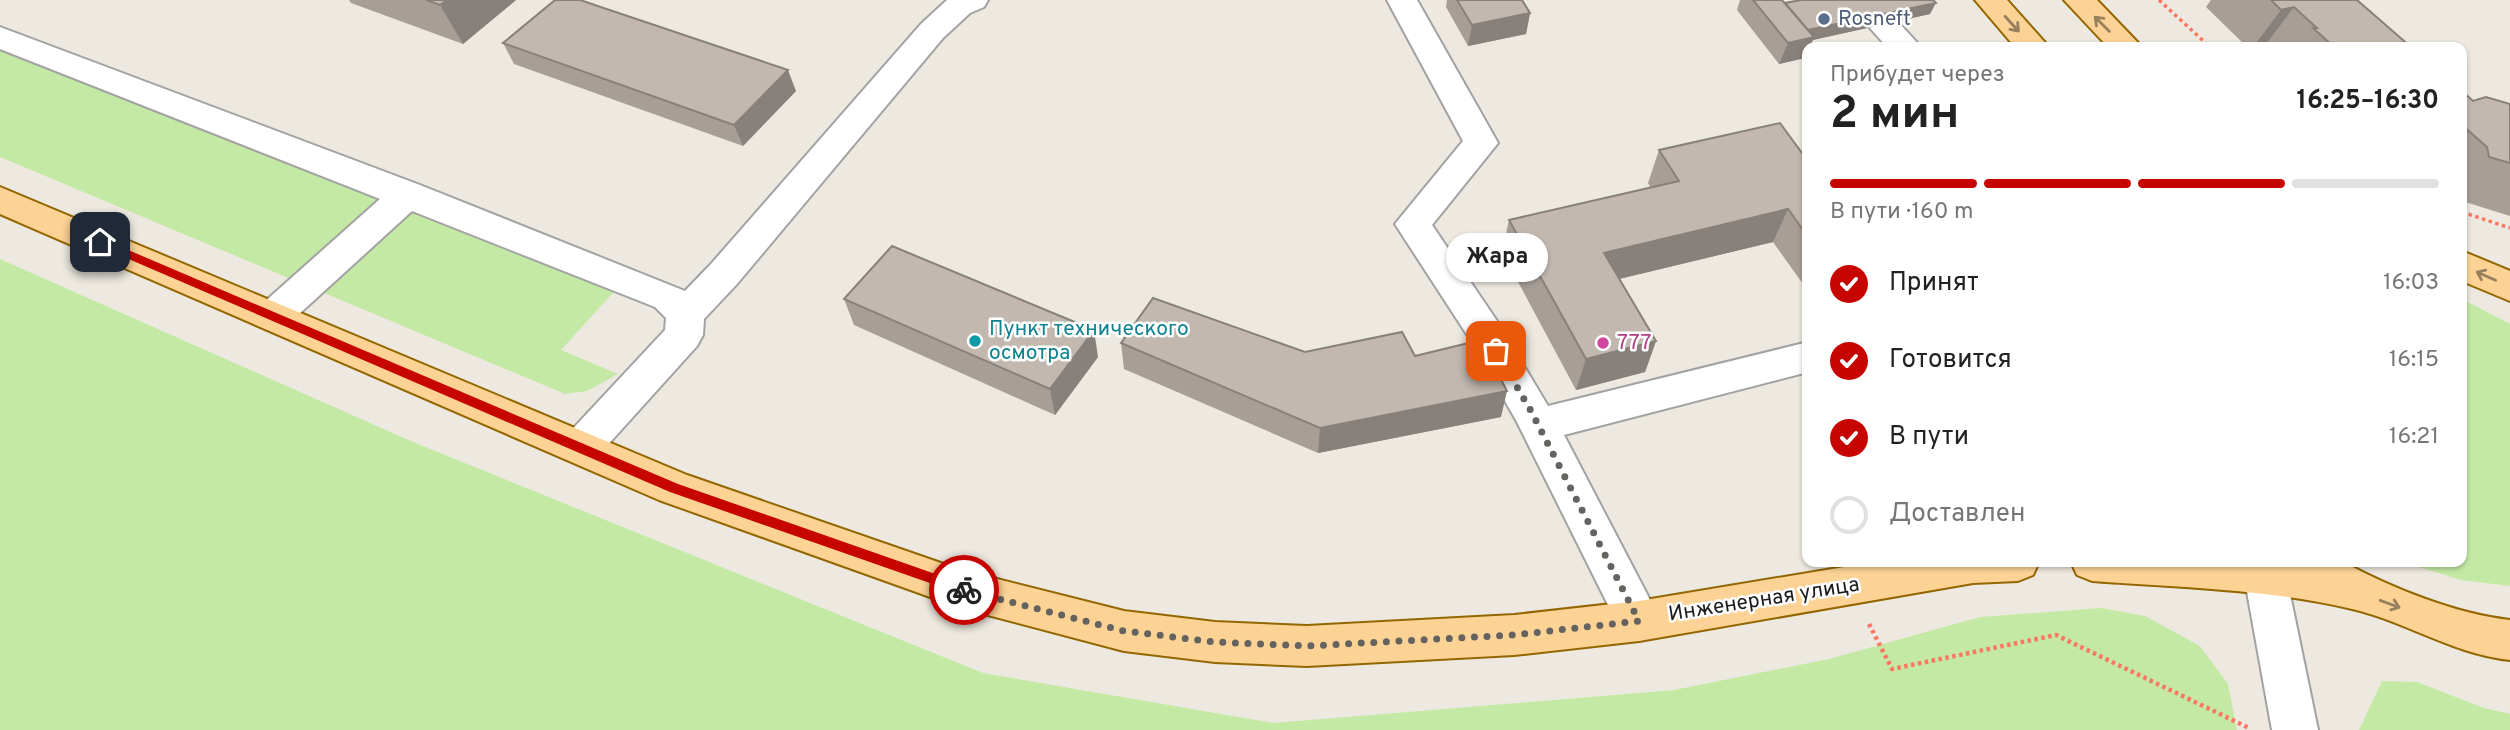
<!DOCTYPE html>
<html lang="ru">
<meta charset="utf-8">
<style>
:root{--surface:#fff;--page:#f6f6f6;--text:#222;--muted:#767676;--line:#e0e0e0;--accent:#c70500}
body{margin:0;font-family:Overpass,sans-serif;background:var(--page);color:var(--text);height:100vh;display:flex;flex-direction:column;font-size:26px;white-space:nowrap}
*{box-sizing:border-box;margin:0}
p{font-size:23px;color:var(--muted)}
.icon{flex:none;width:38px;height:38px;fill:none;stroke:currentColor;stroke-width:2;stroke-linecap:round;stroke-linejoin:round}
.map{position:relative;flex:1;overflow:hidden}
.details{position:absolute;left:1802px;top:42px;width:665px;height:525px;display:flex;flex-direction:column;background:var(--surface);border-radius:14px;box-shadow:0 2px 5px #0004}
.details>*{flex:none}
.pin{position:absolute;display:grid;place-items:center;width:60px;height:60px;color:#fff;margin:-30px;border-radius:14px;box-shadow:0 4px 10px #0006}
.courier{position:absolute;display:grid;place-items:center;width:70px;height:70px;margin:-35px;border:5px solid #c70500;border-radius:50%;background:#fff;color:#222;box-shadow:0 2px 9px #0007}
.bubble{position:absolute;height:49px;border-radius:24px;background:var(--surface);box-shadow:0 2px 5px #0004;font-size:23px;font-weight:700;line-height:49px;text-align:center}
.overview em{font-style:normal;font-weight:700}
.overview div{display:flex;flex-direction:column-reverse}
.overview{display:flex;align-items:center;justify-content:space-between;height:119px;padding:0 28px}
h1{font-size:46px;font-weight:700;line-height:52px}
.bar{display:grid;grid-template-columns:repeat(4,1fr);gap:10px 7px;align-content:center;height:84px;padding:0 28px}
.bar i{height:9px;border-radius:5px;background:var(--line)}
.bar .active{background:var(--accent)}
.bar p{grid-column:span 4}
ol{padding:0 28px;list-style:none}
li{display:flex;align-items:center;gap:21px;height:77px}
li p{margin-inline-start:auto}
li .icon{padding:7px;border-radius:50%;background:var(--accent);color:#fff;stroke-width:4}
li:last-child{color:var(--muted)}
li i{width:38px;height:38px;border:4px solid var(--line);border-radius:50%}
.map>svg:first-child{display:block}
.grass{fill:#c4e9a4}
.lines{fill:none;stroke-linecap:round;stroke-linejoin:round}
.minor-casing{stroke:#a2a2a2;stroke-width:4}
.major-casing{stroke:#936600;stroke-width:4}
.path-far1{stroke:#fc7763;stroke-width:3.5;stroke-dasharray:3.5 3.5;stroke-linecap:butt}
.path{stroke:#fc7763;stroke-width:4.5;stroke-dasharray:3.5 3.5;stroke-linecap:butt}
.minor{fill:#fff;fill-rule:evenodd}
.major{fill:#fdd395;fill-rule:evenodd}
.wall{fill:#a79e97}
.shaded-wall{fill:#88817b}
.building{fill:#c2b8b0;stroke:#88817b;stroke-width:2}
.oneway{stroke:#97805e}
.route{fill:#c70500}
.done{stroke:#646360;stroke-width:7;stroke-dasharray:0 12.6}
.service-dot{fill:#5c6f8a;stroke:#fff;stroke-width:2.5}
.culture-dot{fill:#0f9aa8;stroke:#fff;stroke-width:2.5}
.hotel-dot{fill:#d1479c;stroke:#fff;stroke-width:2.5}
.labels{text-anchor:middle;dominant-baseline:central;stroke-width:5;stroke-linejoin:round;paint-order:stroke}
.service-label{font-size:21px;fill:#4e5e75;stroke:#fff;text-anchor:start}
.culture-label{font-size:21px;fill:#0d838f;stroke:#fff;text-anchor:start}
.hotel-label{font-size:21px;fill:#b23c85;stroke:#fff;text-anchor:start}
.street-label{font-size:21px;fill:#1b1b1b;stroke:#fff}
</style>
<div class="map">
<svg width="2510" height="730" viewBox="0 0 2510 730">
<rect width="100%" height="100%" fill="#ede9e0"/>
<g class="grass">
<polygon points="0,42 620,285 561,350 618,374 587,391 565,394 0,157"/>
<polygon points="0,259 413,442 983,673 1274,723 1674,690 1829,659 1980,617 2101,608 2145,616 2200,646 2228,684 2237,730 0,730"/>
<polygon points="2462,299 2510,324 2510,586 2461,580 2403,562 2462,562"/>
<polygon points="2382,681 2417,682 2484,708 2510,714 2510,730 2359,730"/>
</g>
<g class="lines">
<g class="minor-casing">
<g id="minor">
<polygon points="947,0 988,0 984,7 970,13 943,38 737,284 704,319 703,335 697,346 595,459 581,464 567,459 561,447 567,435 665,330 666,318 655,307 412,211 287,325 274,330 261,325 255,315 261,305 380,199 0,49 0,27 420,185 685,291 711,264 921,24"/>
<polygon points="1387,0 1417,0 1498,143 1432,225 1497,321 1548,406 1808,342 1808,372 1564,435 1661,621 1655,635 1639,641 1623,635 1517,422 1471,341 1395,224 1463,141"/>
<polygon points="1845,0 1878,0 1921,47 1887,47"/>
<polygon points="2250,562 2280,562 2286,575 2318,730 2272,730 2244,575"/>
</g>
</g>
<g class="major-casing">
<g id="major">
<polygon points="1975,0 2007,0 2049,47 2015,47"/>
<polygon points="2064,0 2097,0 2142,47 2108,47"/>
<polygon points="0,187 687,475 961,570 1124,611 1215,622 1307,626 1514,615 1639,601 1874,562 2039,562 2033,575 2018,581 1973,583 1639,641 1514,655 1307,666 1215,662 1124,651 961,608 659,500 0,214"/>
<polygon points="2462,251 2510,271 2510,301 2462,281"/>
<path d="M2071 562H2343C2392 588 2455 614 2510 620V660C2452 654 2404 620 2348 608 2264 589 2177 587 2092 581L2077 575Z"/>
</g>
</g>
<g class="path-far1">
<polyline points="2159,0 2210,47"/>
<polyline points="2462,212 2510,228"/>
</g>
<polyline class="path" points="1869,624 1892,669 2056,635 2249,728"/>
<use href="#minor" class="minor"/>
<use href="#major" class="major"/>
</g>
<g class="wall">
<polygon points="349,0 516,0 463,44 351,3"/>
<polygon points="1447,0 1522,0 1530,13 1526,34 1468,46 1446,7"/>
<polygon points="1740,0 1782,0 1785,3 1930,14 1813,40 1805,58 1779,64 1737,10"/>
<polygon points="2211,0 2357,0 2411,47 2247,47 2206,7"/>
<polygon points="503,43 796,91 743,146 514,64"/>
<polygon points="2462,91 2473,101 2510,104 2510,216 2462,201"/>
<polygon points="1659,150 1802,153 1808,151 1808,291 1773,242 1619,279 1656,341 1645,372 1576,390 1502,252 1509,220 1651,188 1648,183"/>
<polygon points="844,299 1098,357 1055,415 854,325"/>
<polygon points="1121,343 1415,356 1501,417 1318,453 1124,369"/>
</g>
<g class="shaded-wall">
<polygon points="447,0 516,0 463,44 440,5"/>
<polygon points="1936,3 1930,14 1813,40 1809,47 1808,47 1808,51 1805,58 1779,64 1788,43 1798,33"/>
<polygon points="2294,7 2264,47 2253,47 2281,10"/>
<polygon points="1530,13 1526,34 1468,46 1472,25"/>
<polygon points="788,70 796,91 743,146 734,125"/>
<polygon points="1788,209 1773,242 1594,285 1604,253"/>
<polygon points="1094,330 1098,357 1055,415 1050,389"/>
<polygon points="1656,341 1645,372 1576,390 1586,359"/>
<polygon points="1507,391 1501,417 1318,453 1320,428"/>
</g>
<g class="building">
<polygon points="426,0 447,0 440,5"/>
<polygon points="555,0 580,0 788,70 734,125 503,43"/>
<polygon points="1457,0 1522,0 1530,13 1472,25"/>
<polygon points="1753,0 1782,0 1814,37 1788,43"/>
<polygon points="1801,0 1933,0 1936,3 1808,30 1785,3"/>
<polygon points="2271,0 2357,0 2411,47 2334,47 2313,28 2317,28 2294,7 2281,10"/>
<polygon points="2462,91 2473,101 2486,97 2510,104 2510,163 2489,157 2487,147 2462,125"/>
<polygon points="1780,123 1802,153 1808,151 1808,237 1788,209 1604,253 1656,341 1586,359 1509,220 1679,181 1659,150"/>
<polygon points="892,246 1094,330 1050,389 844,299"/>
<polygon points="1153,298 1305,352 1402,332 1415,356 1481,340 1507,391 1320,428 1121,343"/>
</g>
<defs><path id="oneway-shaft" d="M-6 0H5M1.5-3L5.5 0L1.5 3" fill="none" stroke-width="1.6" stroke-linecap="round" stroke-linejoin="round" transform="scale(1.75)"/></defs>
<g class="oneway">
<use href="#oneway-shaft" transform="translate(2012 24) rotate(48)"/>
<use href="#oneway-shaft" transform="translate(2102 24) rotate(-135)"/>
<use href="#oneway-shaft" transform="translate(2486 276) rotate(-156)"/>
<use href="#oneway-shaft" transform="translate(2390 604) rotate(20)"/>
</g>
<polygon class="route" points="100,238 678,484 964,584 970,590 964,595 670,492 96,245 94,242"/>
<g class="lines">
<polyline class="done" points="964,590 1124,631 1215,642 1307,646 1514,635 1639,621 1531,411 1496,351"/>
</g>
<circle class="service-dot" cx="1824" cy="19" r="7"/>
<circle class="culture-dot" cx="975" cy="341" r="7"/>
<circle class="hotel-dot" cx="1603" cy="343" r="7"/>
<g class="labels">
<g class="service-label">
<text x="1838" y="19">Rosneft</text>
</g>
<g class="culture-label">
<text x="989" y="329">Пункт технического<tspan x="989" dy="24">осмотра</tspan></text>
</g>
<g class="hotel-label">
<text x="1617" y="343">777</text>
</g>
<g class="street-label">
<text transform="translate(1764 600) rotate(-9)">Инженерная улица</text>
</g>
</g>
</svg>
<div class="pin" style="left:1496px;top:351px;background:#ea580c"><svg class="icon" aria-label="bag" viewBox="0 0 24 24"><path d="M5 8h14l-1 12H6zM9 8a3 3 0 0 1 6 0"/></svg></div>
<div class="pin" style="left:100px;top:242px;background:#1f2937"><svg class="icon" aria-label="home" viewBox="0 0 24 24"><path d="M3 11l9-7 9 7M6 9v11h12V9"/></svg></div>
<div class="courier" style="left:964px;top:590px"><svg class="icon" aria-label="bike" viewBox="0 0 24 24"><circle cx="6" cy="16" r="4"/><circle cx="18" cy="16" r="4"/><path d="M6 16l4-8h5l3 8M10 8l3 8H6M13 5h3"/></svg></div>
<div class="bubble" style="left:1446px;top:233px;width:102px">Жара</div>
<section class="details">
<div class="overview"><div><h1>2 мин</h1><p>Прибудет через</p></div><em>16:25–16:30</em></div>
<div class="bar"><i class="active"></i><i class="active"></i><i class="active"></i><i></i><p>В пути · 160 m</p></div>
<ol>
<li><svg class="icon" aria-label="check" viewBox="0 0 24 24"><path d="M5 12l5 5 9-10"/></svg>Принят<p>16:03</p></li>
<li><svg class="icon" aria-label="check" viewBox="0 0 24 24"><path d="M5 12l5 5 9-10"/></svg>Готовится<p>16:15</p></li>
<li><svg class="icon" aria-label="check" viewBox="0 0 24 24"><path d="M5 12l5 5 9-10"/></svg>В пути<p>16:21</p></li>
<li><i></i>Доставлен</li>
</ol>
</section>
</div>
